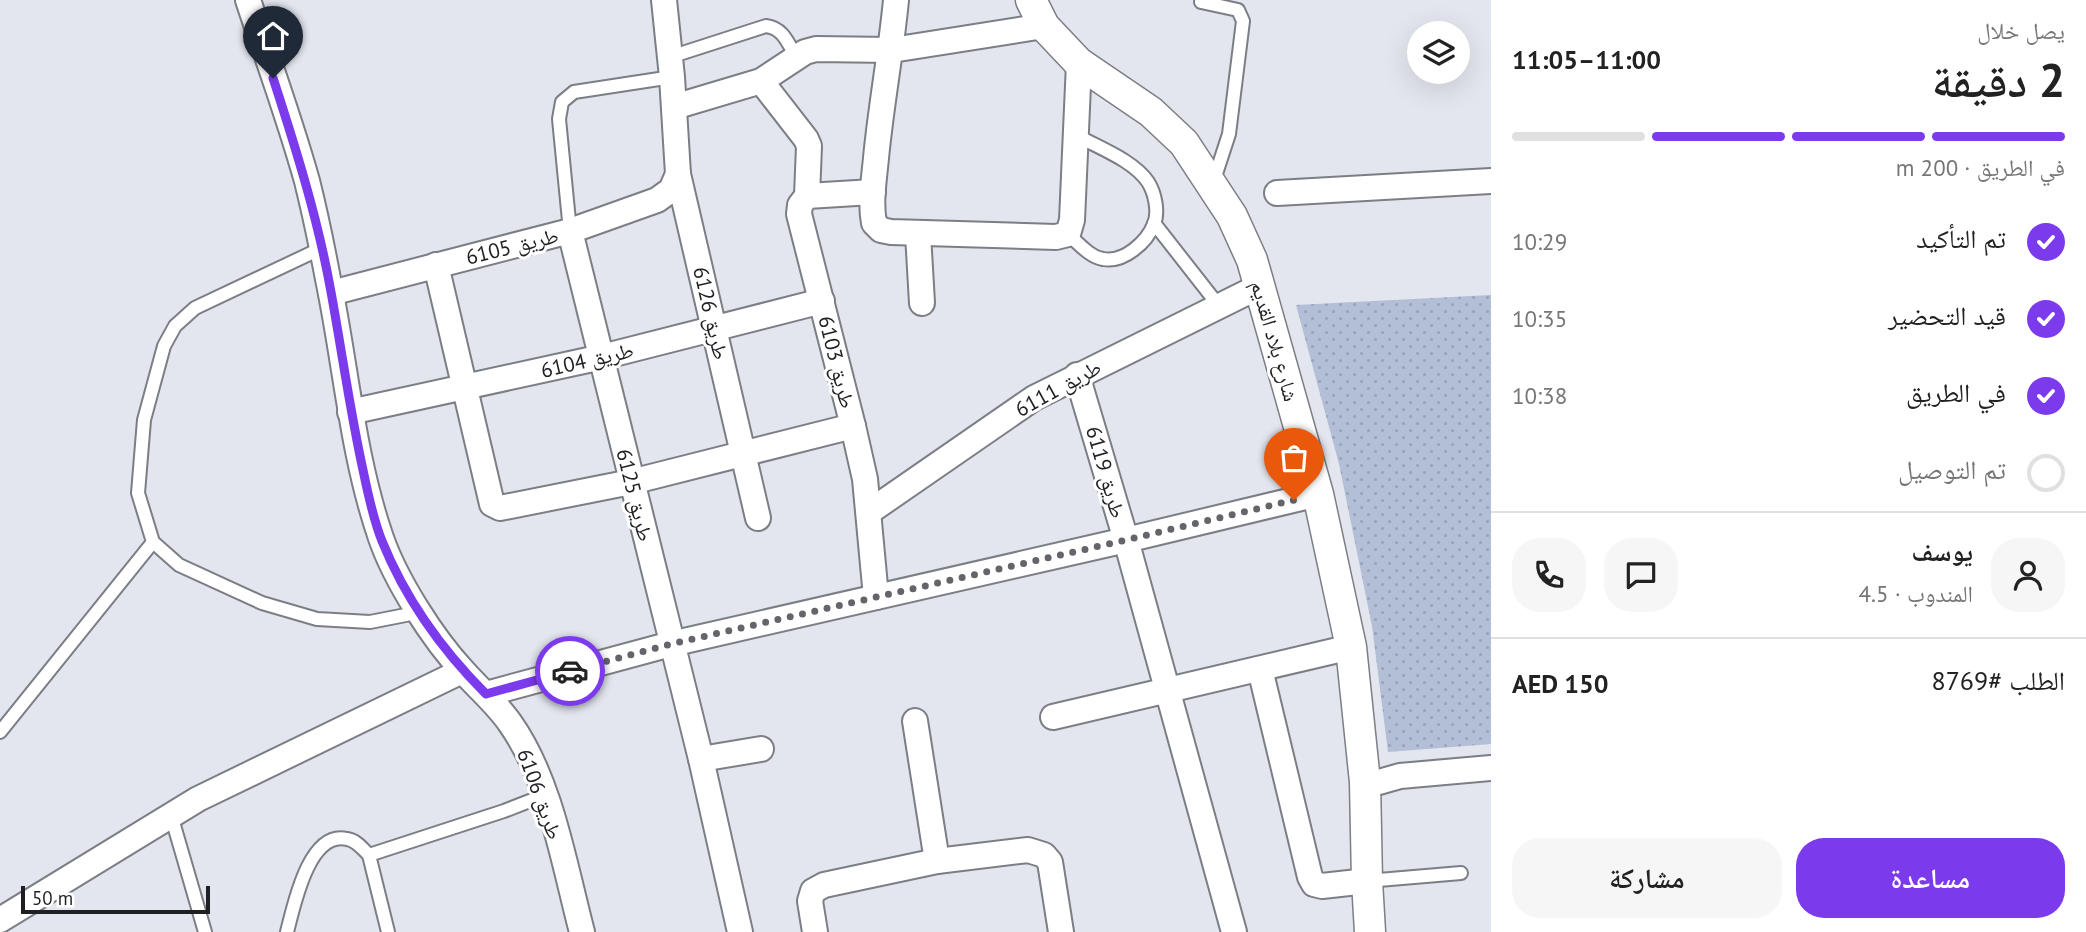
<!DOCTYPE html>
<html lang="ar">
<meta charset="utf-8">
<style>
:root{--surface:#fff;--page:#f6f6f6;--text:#222;--muted:#767676;--line:#e0e0e0;--accent:#7c3aed}
body{margin:0;font-family:"PT Sans","Noto Naskh Arabic",sans-serif;background:var(--page);color:var(--text);direction:rtl;height:100vh;display:flex;flex-direction:column;font-size:26px;white-space:nowrap}
*{box-sizing:border-box;margin:0}
p{font-size:23px;color:var(--muted)}
.icon{flex:none;width:38px;height:38px;fill:none;stroke:currentColor;stroke-width:2;stroke-linecap:round;stroke-linejoin:round}
.map{position:relative;flex:1;overflow:hidden;direction:ltr}
.panel{display:flex;flex-direction:column;background:var(--surface);width:595px}
.panel>*{flex:none}
.controls{position:absolute;left:1407px;top:21px;display:grid;gap:14px}
.controls a{display:grid;place-items:center;width:63px;height:63px;border-radius:50%;background:var(--surface);box-shadow:0 7px 28px #0002;font-size:35px}
.scale{position:absolute;left:21px;bottom:18px;width:189px;box-sizing:border-box;padding-left:7px;border:4px solid #1f2023;border-top:0;font-size:19px;line-height:24px;white-space:nowrap;color:#1f2023;-webkit-text-stroke:5px #fff;paint-order:stroke}
.pin{position:absolute;display:grid;place-items:center;width:60px;height:60px;color:#fff;margin:-72px -30px;border-radius:50% 50% 50% 0;rotate:-45deg;box-shadow:0 0 7px #0007}
.pin .icon{rotate:45deg}
.courier{position:absolute;display:grid;place-items:center;width:70px;height:70px;margin:-35px;border:5px solid #7c3aed;border-radius:50%;background:#fff;color:#222;box-shadow:0 2px 9px #0007}
.headline em{font-style:normal;font-weight:600}
.headline div{display:flex;flex-direction:column-reverse}
.headline{display:flex;align-items:center;justify-content:space-between;height:119px;padding:0 21px}
h1{font-size:46px;font-weight:600;line-height:52px}
.bar{display:grid;grid-template-columns:repeat(4,1fr);gap:10px 7px;align-content:center;height:84px;padding:0 21px}
.bar i{height:9px;border-radius:5px;background:var(--line)}
.bar .selected{background:var(--accent)}
.bar p{grid-column:span 4}
.line{display:flex;align-items:center;gap:18px;padding:0 21px;border-top:2px solid var(--line)}
.line div{flex:1}
.round{display:grid;place-items:center;flex:none;width:74px;height:74px;border-radius:28px;background:var(--page)}
ol{padding:0 21px;list-style:none}
li{display:flex;align-items:center;gap:21px;height:77px}
li p{margin-inline-start:auto}
li .icon{padding:7px;border-radius:50%;background:var(--accent);color:#fff;stroke-width:4}
li:last-child{color:var(--muted)}
li i{width:38px;height:38px;border:4px solid var(--line);border-radius:50%}
.cta{display:flex;gap:14px;margin-top:auto;padding:14px 21px}
.cta a{flex:1;height:80px;border-radius:28px;background:var(--accent);color:#fff;font-size:28px;font-weight:600;line-height:80px;text-align:center}
.cta a+a{background:var(--page);color:var(--text)}
main{display:flex;flex:1;min-height:0}
.map>svg:first-child{display:block}
.garden{fill:url(#garden-dots)}
.lines{fill:none;stroke-linecap:round;stroke-linejoin:round}
.service-casing{stroke:#7b7e84;stroke-width:16}
.minor-casing{stroke:#7b7e84;stroke-width:28}
.tertiary-casing{stroke:#7b7e84;stroke-width:33}
.service{stroke:#fff;stroke-width:12}
.minor{stroke:#fff;stroke-width:24}
.tertiary{stroke:#fff;stroke-width:30}
.done{stroke:#64656a;stroke-width:7;stroke-dasharray:0 12.6}
.route{stroke:#7c3aed;stroke-width:9}
.labels{text-anchor:middle;dominant-baseline:central;stroke-width:6;stroke-linejoin:round;paint-order:stroke}
.street-label{font-size:21px;fill:#1f2023;stroke:#fff}
</style>
<main>
<section class="panel">
<div class="headline"><div><h1>2 دقيقة</h1><p>يصل خلال</p></div><em>11:00–11:05</em></div>
<div class="bar"><i class="selected"></i><i class="selected"></i><i class="selected"></i><i></i><p>في الطريق · 200 m</p></div>
<ol>
<li><svg class="icon" aria-label="check" viewBox="0 0 24 24"><path d="M5 12l5 5 9-10"/></svg>تم التأكيد<p>10:29</p></li>
<li><svg class="icon" aria-label="check" viewBox="0 0 24 24"><path d="M5 12l5 5 9-10"/></svg>قيد التحضير<p>10:35</p></li>
<li><svg class="icon" aria-label="check" viewBox="0 0 24 24"><path d="M5 12l5 5 9-10"/></svg>في الطريق<p>10:38</p></li>
<li><i></i>تم التوصيل</li>
</ol>
<div class="line" style="height:126px"><a class="round"><svg class="icon" aria-label="person" viewBox="0 0 24 24"><circle cx="12" cy="8" r="4"/><path d="M4 21q1-7 8-7t8 7"/></svg></a><div><b>يوسف</b><p>المندوب · 4.5</p></div><a class="round"><svg class="icon" aria-label="chat" viewBox="0 0 24 24"><path d="M4 5h16v11H9l-5 4z"/></svg></a><a class="round"><svg class="icon" aria-label="phone" viewBox="0 0 24 24"><path d="M5 4h4l2 5-3 2q2 4 5 5l2-3 5 2v4C11 20 4 13 5 4z"/></svg></a></div>
<div class="line" style="height:91px"><div>الطلب #8769</div><b>AED 150</b></div>
<div class="cta"><a>مساعدة</a><a>مشاركة</a></div>
</section>
<div class="map">
<svg width="1491" height="932" viewBox="0 0 1491 932">
<defs>
<pattern id="garden-dots" width="8" height="8" patternUnits="userSpaceOnUse" patternTransform="scale(1.75)"><rect width="8" height="8" fill="#b2bfd6"/><path d="M2 2h.1M6 6h.1" fill="none" stroke="#99a4b7" stroke-width="1.8" stroke-linecap="round"/></pattern>
</defs>
<rect width="100%" height="100%" fill="#e3e6ee"/>
<polygon class="garden" points="1491,295 1491,744 1388,752 1372,626 1339,464 1296,305"/>
<g class="lines">
<g class="service-casing">
<g id="service">
<polyline points="1201,2 1238,10 1243,21 1229,134 1213,183"/>
<path d="M670 57 766 26C783 28 788 43 796 57"/>
<polyline points="1154,223 1219,306"/>
<polyline points="570,231 559,119 562,102 574,92 672,77"/>
<path d="M1068 234C1078 243 1090 257 1103 259 1124 263 1147 242 1154 224 1159 212 1155 193 1148 182 1133 160 1099 148 1076 135"/>
<polyline points="322,248 195,308 175,326 164,346 144,420 138,493 153,542 179,565 262,603 317,619 370,622 421,612"/>
<polyline points="0,732 153,542"/>
<polyline points="171,815 205,932"/>
<polyline points="1367,881 1461,873"/>
<path d="M287 932C294 905 309 830 347 839 356 840 363 849 369 855"/>
<polyline points="388,932 369,855 504,811 545,795"/>
</g>
</g>
<g class="minor-casing">
<g id="minor">
<path d="M248 0C268 60 290 120 307 181 315 213 322 247 328 279 346 365 352 454 381 538 396 581 433 639 464 672 479 689 497 704 510 723 551 781 564 864 582 932"/>
<polyline points="664,0 672,77 678,174 758,518"/>
<path d="M896 0C891 53 881 105 876 158 874 180 870 202 874 223L881 230 891 232 1056 237 1068 234 1072 220 1079 63"/>
<polyline points="761,81 806,139 809,146 807,196"/>
<polyline points="674,107 761,81 805,52 816,49 892,50 1044,26"/>
<polyline points="873,192 807,196 800,205 799,214 853,426 865,479 876,597"/>
<polyline points="1277,193 1491,181"/>
<polyline points="570,231 701,759 740,932"/>
<polyline points="918,234 922,303"/>
<polyline points="436,265 492,504 500,508 631,482 853,426"/>
<polyline points="331,293 570,231 657,200 671,190 678,174"/>
<polyline points="1077,375 1126,540 1234,932"/>
<polyline points="350,412 602,357 822,301"/>
<polyline points="869,512 1034,398 1260,286"/>
<polyline points="1260,669 1310,877 1314,884 1322,886 1367,881"/>
<polyline points="486,694 671,644 1126,540 1318,494"/>
<polyline points="1053,717 1351,647"/>
<polyline points="915,721 937,861"/>
<polyline points="701,759 761,749"/>
<polyline points="1365,782 1379,782 1400,776 1491,768"/>
<polyline points="0,920 198,799 462,671"/>
<polyline points="815,932 810,901 813,891 824,885 937,861 1028,850 1044,855 1050,862 1061,932"/>
</g>
</g>
<g class="tertiary-casing">
<polyline id="tertiary" points="1031,0 1044,26 1079,63 1151,112 1184,143 1232,216 1252,260 1318,494 1351,647 1365,782 1367,881 1370,932"/>
</g>
<use href="#service" class="service"/>
<use href="#minor" class="minor"/>
<use href="#tertiary" class="tertiary"/>
</g>
<g class="lines">
<polyline class="done" points="570,671 671,644 1126,540 1294,500"/>
<path class="route" d="M273 78C296 149 318 219 331 292 342 352 350 411 363 470 368 494 373 519 382 541 405 598 443 651 486 694L570 671"/>
</g>
<g class="labels">
<g class="street-label">
<text transform="translate(512 246) rotate(-14)">طريق 6105</text>
<text transform="translate(711 313) rotate(77)">طريق 6126</text>
<text transform="translate(1275 341) rotate(74)">شارع بلاد القديم</text>
<text transform="translate(587 360) rotate(-13)">طريق 6104</text>
<text transform="translate(837 362) rotate(76)">طريق 6103</text>
<text transform="translate(1058 388) rotate(-29)">طريق 6111</text>
<text transform="translate(1106 472) rotate(74)">طريق 6119</text>
<text transform="translate(635 495) rotate(76)">طريق 6125</text>
<text transform="translate(540 794) rotate(70)">طريق 6106</text>
</g>
</g>
</svg>
<div class="controls">
<a><svg class="icon" aria-label="layers" viewBox="0 0 24 24"><path d="M12 4l9 5-9 5-9-5zM3 14l9 5 9-5"/></svg></a>
</div>
<div class="scale">50 m</div>
<div class="pin" style="left:1294px;top:500px;background:#ea580c"><svg class="icon" aria-label="bag" viewBox="0 0 24 24"><path d="M5 8h14l-1 12H6zM9 8a3 3 0 0 1 6 0"/></svg></div>
<div class="pin" style="left:273px;top:78px;background:#1f2937"><svg class="icon" aria-label="home" viewBox="0 0 24 24"><path d="M3 11l9-7 9 7M6 9v11h12V9"/></svg></div>
<div class="courier" style="left:570px;top:671px"><svg class="icon" aria-label="car" viewBox="0 0 24 24"><path d="M5 17H2v-5l4-1 3-4h7l3 4 3 1v5h-3M9 17h6M6 11h13"/><circle cx="7" cy="17" r="2"/><circle cx="17" cy="17" r="2"/></svg></div>
</div>
</main>
